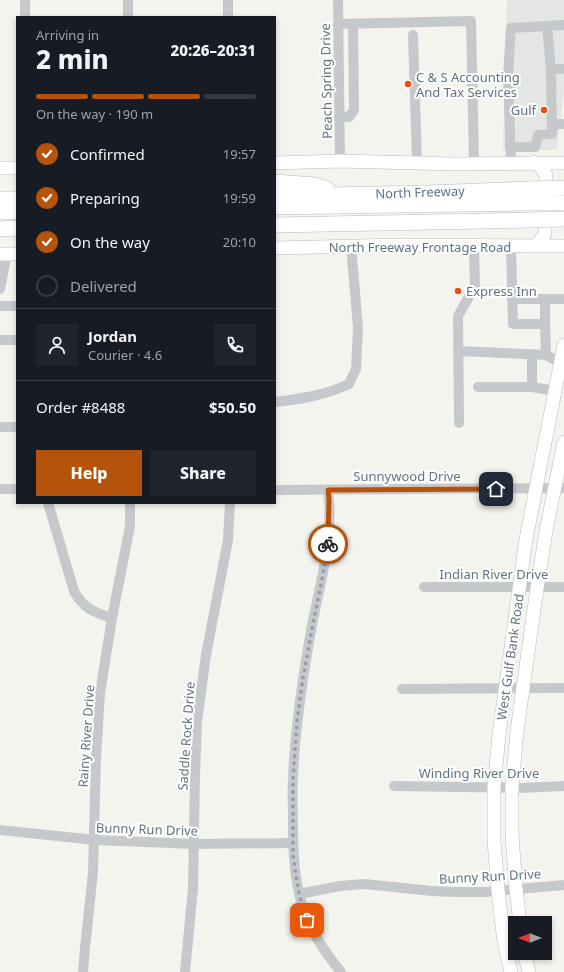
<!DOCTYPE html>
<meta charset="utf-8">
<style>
:root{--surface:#171b24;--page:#20242c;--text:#f1f3f6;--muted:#9ea1a6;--line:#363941;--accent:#b45309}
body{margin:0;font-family:"Noto Sans",sans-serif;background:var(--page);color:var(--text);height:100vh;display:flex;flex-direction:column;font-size:15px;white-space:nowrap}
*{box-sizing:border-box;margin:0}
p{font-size:13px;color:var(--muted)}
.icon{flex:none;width:22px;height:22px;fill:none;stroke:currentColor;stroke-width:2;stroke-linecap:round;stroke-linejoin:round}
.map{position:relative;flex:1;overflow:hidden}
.drawer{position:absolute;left:16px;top:16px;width:260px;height:488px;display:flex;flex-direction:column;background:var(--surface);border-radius:0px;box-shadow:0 2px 6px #0003}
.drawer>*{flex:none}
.needle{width:26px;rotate:270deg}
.controls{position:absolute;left:508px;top:916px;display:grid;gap:8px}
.controls a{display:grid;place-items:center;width:44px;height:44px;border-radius:0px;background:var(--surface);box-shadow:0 2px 6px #0003;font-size:20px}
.pin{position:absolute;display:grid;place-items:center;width:34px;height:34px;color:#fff;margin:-17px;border-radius:8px;box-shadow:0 2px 6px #0006}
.courier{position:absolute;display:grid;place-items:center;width:40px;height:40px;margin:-20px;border:3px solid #b45309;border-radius:50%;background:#fff;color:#222;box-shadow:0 1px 5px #0007}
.summary em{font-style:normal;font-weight:800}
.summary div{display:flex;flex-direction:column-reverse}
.summary{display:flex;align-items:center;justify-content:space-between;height:68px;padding:0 20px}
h1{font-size:26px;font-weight:800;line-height:30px}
.bar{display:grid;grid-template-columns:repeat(4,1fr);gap:6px 4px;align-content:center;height:48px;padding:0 20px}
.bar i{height:5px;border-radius:3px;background:var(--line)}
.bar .active{background:var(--accent)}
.bar p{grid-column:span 4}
.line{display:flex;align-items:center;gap:10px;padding:0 20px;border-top:1px solid var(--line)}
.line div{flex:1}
.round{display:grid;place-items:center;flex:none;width:42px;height:42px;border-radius:0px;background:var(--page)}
ol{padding:0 20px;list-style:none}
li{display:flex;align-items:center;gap:12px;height:44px}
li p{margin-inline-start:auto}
li .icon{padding:4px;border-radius:50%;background:var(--accent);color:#fff;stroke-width:4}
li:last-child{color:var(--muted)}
li i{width:22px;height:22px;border:2px solid var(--line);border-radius:50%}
.action{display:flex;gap:8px;margin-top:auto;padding:8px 20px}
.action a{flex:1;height:46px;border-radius:0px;background:var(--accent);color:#fff;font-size:16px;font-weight:800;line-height:46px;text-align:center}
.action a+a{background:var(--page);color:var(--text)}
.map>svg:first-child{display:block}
.built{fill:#e4e6e3}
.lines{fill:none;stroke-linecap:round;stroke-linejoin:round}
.major-casing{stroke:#b6babe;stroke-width:14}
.highway-casing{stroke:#b7babd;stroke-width:16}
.minor{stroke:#c6c9cc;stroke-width:10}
.major{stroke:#fff;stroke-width:13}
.highway{stroke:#fff;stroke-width:15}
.highway-bridge-casing{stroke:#b7babd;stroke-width:16;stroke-linecap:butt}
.highway-bridge{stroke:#fff;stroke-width:15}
.done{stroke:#94a0a9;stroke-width:4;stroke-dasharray:0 7.2}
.route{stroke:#b45309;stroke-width:5}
.poi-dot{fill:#f24c11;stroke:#fff;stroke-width:1.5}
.labels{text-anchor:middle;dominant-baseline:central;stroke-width:4;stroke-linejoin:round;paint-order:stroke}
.poi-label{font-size:13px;fill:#607383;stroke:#fff;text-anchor:start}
.street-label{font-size:13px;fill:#607383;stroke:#fff}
</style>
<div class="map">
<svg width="564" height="972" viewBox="0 0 564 972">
<rect width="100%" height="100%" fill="#f4f4ef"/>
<polygon class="built" points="507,0 564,0 564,92 557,150 503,151"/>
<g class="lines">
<g class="major-casing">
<g id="major">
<polyline points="534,162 541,167 546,175 545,234 536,246"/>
<polyline points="275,163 340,161 454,164 564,163"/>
<polyline points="0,168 17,168"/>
<polyline points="275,248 400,245 564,246"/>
<polyline points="0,254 17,254"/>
<polyline points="520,923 516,888 512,836 512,787 517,731 537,588 546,531 564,442"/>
<polyline points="524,953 529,972"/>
<polyline points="511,972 504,942 498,890 494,841 494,787 499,735 526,539 564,345"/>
</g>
</g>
<g class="highway-casing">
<g id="highway">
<polyline points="275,182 315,185 327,189"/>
<polyline points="275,196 428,193 530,189"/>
<polyline points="0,199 17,199"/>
<polyline points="275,207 530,203"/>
<polyline points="0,212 17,212"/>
<polyline points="275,225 530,220"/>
<polyline points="0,229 17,228"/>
</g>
</g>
<g class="minor">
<polyline points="25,0 25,17"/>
<polyline points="128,0 128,17"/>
<polyline points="228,0 228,17"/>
<polyline points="338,0 340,161"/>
<polyline points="338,24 471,21 474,164"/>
<polyline points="413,35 417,163"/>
<polyline points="551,69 564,69"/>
<polyline points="339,116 349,117 354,110 353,24"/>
<polyline points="552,124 564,124"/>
<polyline points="510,147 535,147 538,135 552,134 551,69 547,26"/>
<polyline points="511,163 508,76 511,28 564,25"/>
<polyline points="511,246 513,324 545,324 545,299"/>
<polyline points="0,289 7,254"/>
<polyline points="512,299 564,299"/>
<polyline points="0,306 17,306"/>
<polyline points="545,324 546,355"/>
<polyline points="0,340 17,340"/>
<polyline points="458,351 546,355 561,363"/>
<polyline points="532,354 532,387"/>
<polyline points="478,387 532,387 555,391"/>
<path d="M275 402C301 399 326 395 349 384L356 369 358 328 351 246"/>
<polyline points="459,423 458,316 475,286 474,246"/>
<polyline points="0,427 17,427"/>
<polyline points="0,489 17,489"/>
<polyline points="275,490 564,488"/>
<path d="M328 490C334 536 321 580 312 625 303 675 295 726 293 778 292 792 293 806 293 820 293 854 294 887 307 919 315 938 328 956 341 972"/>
<path d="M48 503 74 591C84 609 93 612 112 618"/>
<polyline points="424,587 564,587"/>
<polyline points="402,689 564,688"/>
<polyline points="394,786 521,788 564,786"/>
<polyline points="0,830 95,840 194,844 293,843"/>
<polyline points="299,894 340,886 364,884 432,891 455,892 486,892 564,885"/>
<polyline points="83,972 85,948 93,872 96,758 100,693 112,618 130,526 130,503"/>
<polyline points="185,972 193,888 195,776 197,722 206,655 228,540 230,503"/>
</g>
<use href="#major" class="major"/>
<use href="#highway" class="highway"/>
<g class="highway-bridge-casing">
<g id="highway-bridge">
<polyline points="530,189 564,188"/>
<polyline points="530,203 564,203"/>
<polyline points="530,220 564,219"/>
</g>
</g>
<use href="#highway-bridge" class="highway-bridge"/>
</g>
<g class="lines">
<polyline class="done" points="307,920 299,894 293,856 293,779 297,721 303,678 313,623 321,585 328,544"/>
<polyline class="route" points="328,544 329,499 328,490 496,489"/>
</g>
<g class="poi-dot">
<circle cx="408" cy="84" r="4"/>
<circle cx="544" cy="110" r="4"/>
<circle cx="458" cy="291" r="4"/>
</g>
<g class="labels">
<g class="poi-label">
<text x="416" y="77">C &amp; S Accounting<tspan x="416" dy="15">And Tax Services</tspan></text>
<text x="536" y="110" text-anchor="end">Gulf</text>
<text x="466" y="291">Express Inn</text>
</g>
<g class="street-label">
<text transform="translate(326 81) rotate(-91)">Peach Spring Drive</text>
<text transform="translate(420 192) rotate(-2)">North Freeway</text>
<text x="420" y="247">North Freeway Frontage Road</text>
<text x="407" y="476">Sunnywood Drive</text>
<text x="494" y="574">Indian River Drive</text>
<text transform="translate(510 657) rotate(-82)">West Gulf Bank Road</text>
<text transform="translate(86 736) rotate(-86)">Rainy River Drive</text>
<text transform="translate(186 736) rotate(-86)">Saddle Rock Drive</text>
<text x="479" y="773">Winding River Drive</text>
<text transform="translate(147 829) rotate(2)">Bunny Run Drive</text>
<text transform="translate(490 876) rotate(-3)">Bunny Run Drive</text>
</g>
</g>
</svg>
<div class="controls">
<a><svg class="needle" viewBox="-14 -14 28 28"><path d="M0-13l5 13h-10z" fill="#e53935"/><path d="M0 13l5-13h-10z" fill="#9ea1a6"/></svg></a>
</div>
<div class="pin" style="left:307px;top:920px;background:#ea580c"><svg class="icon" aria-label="bag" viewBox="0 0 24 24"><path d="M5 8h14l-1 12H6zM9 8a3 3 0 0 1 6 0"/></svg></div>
<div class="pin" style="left:496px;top:489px;background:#1f2937"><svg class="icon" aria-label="home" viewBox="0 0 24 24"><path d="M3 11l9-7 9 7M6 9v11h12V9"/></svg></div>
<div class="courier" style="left:328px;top:544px"><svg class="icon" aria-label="bike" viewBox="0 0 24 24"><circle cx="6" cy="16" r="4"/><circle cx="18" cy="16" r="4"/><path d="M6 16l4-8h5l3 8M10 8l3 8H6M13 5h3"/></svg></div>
<section class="drawer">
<div class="summary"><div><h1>2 min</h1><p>Arriving in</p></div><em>20:26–20:31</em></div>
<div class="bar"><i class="active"></i><i class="active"></i><i class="active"></i><i></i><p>On the way · 190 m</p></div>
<ol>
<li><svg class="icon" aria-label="check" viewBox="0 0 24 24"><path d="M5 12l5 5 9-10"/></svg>Confirmed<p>19:57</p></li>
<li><svg class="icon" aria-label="check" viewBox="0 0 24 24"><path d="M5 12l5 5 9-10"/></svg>Preparing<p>19:59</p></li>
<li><svg class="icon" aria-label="check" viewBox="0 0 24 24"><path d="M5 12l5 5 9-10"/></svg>On the way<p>20:10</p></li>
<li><i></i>Delivered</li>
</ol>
<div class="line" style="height:72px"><a class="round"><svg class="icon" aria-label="person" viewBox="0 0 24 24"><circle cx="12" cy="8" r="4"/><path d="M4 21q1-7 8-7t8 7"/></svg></a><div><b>Jordan</b><p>Courier · 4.6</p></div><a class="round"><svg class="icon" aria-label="phone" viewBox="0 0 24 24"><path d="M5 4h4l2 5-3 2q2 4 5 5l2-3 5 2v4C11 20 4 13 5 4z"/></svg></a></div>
<div class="line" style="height:52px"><div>Order #8488</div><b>$50.50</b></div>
<div class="action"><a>Help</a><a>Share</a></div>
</section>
</div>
